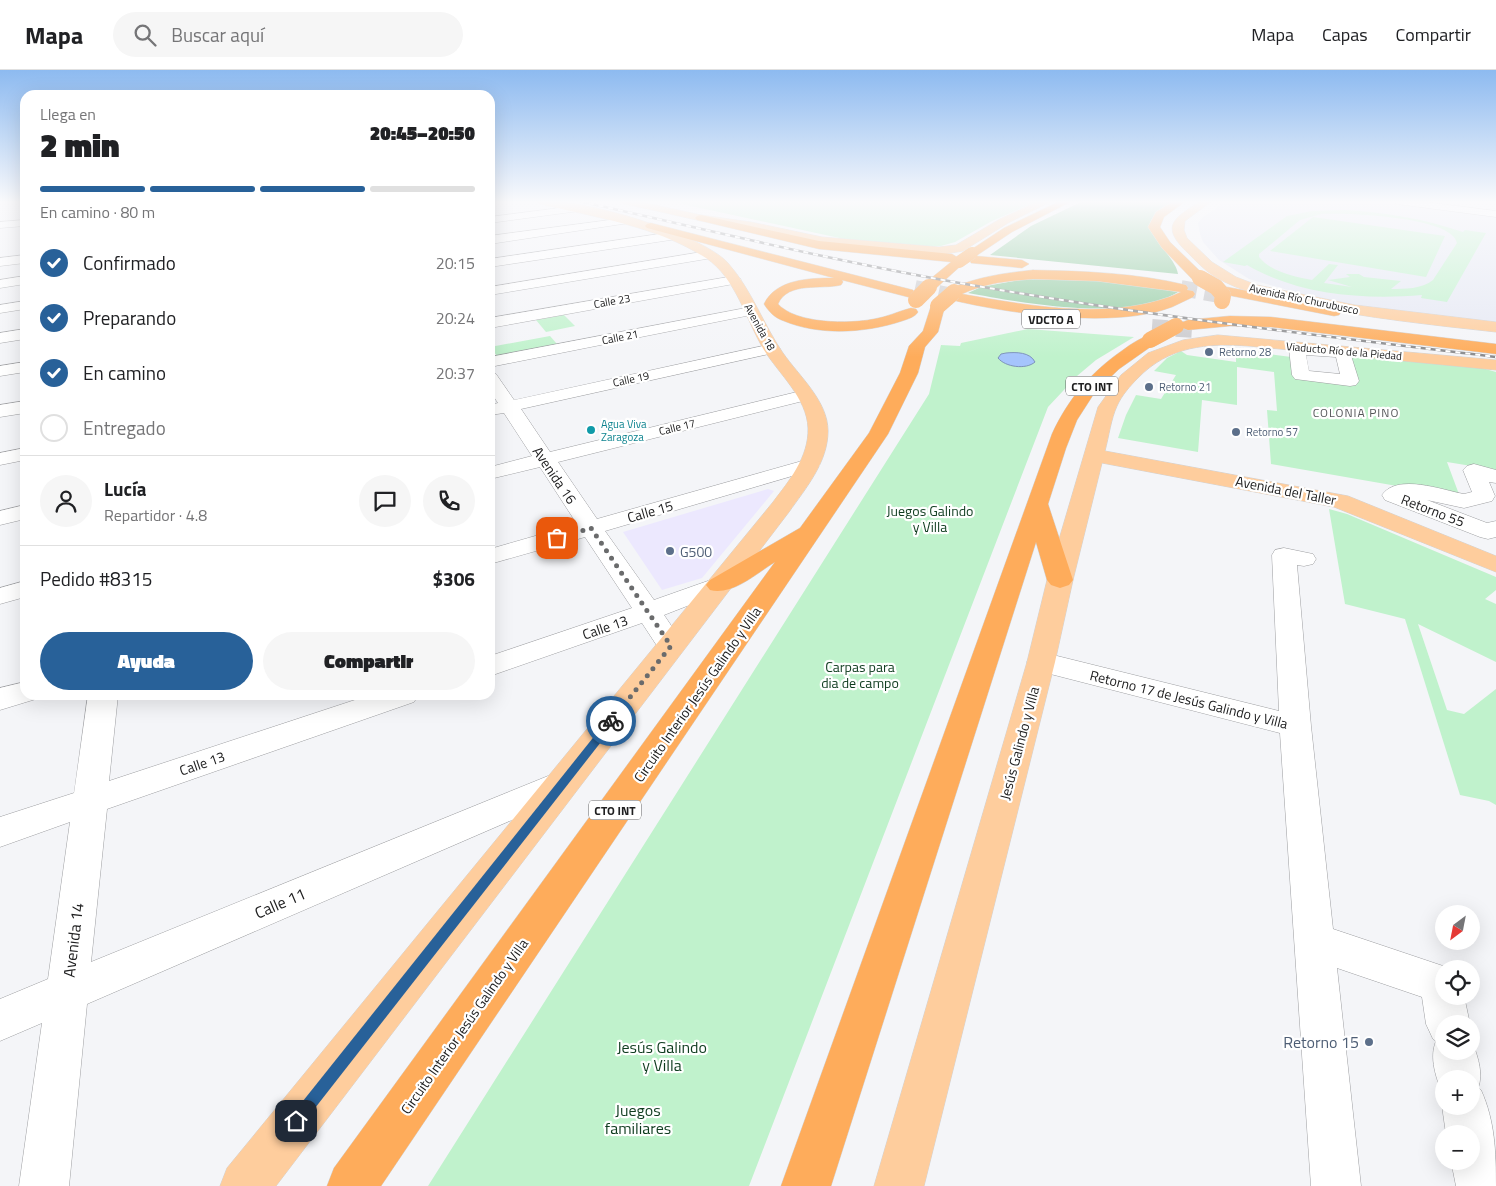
<!DOCTYPE html>
<html lang="es">
<meta charset="utf-8">
<style>
:root{--surface:#fff;--page:#f6f6f6;--text:#202124;--muted:#757577;--line:#e0e0e0;--accent:#286199}
body{margin:0;font-family:"Titillium Web",sans-serif;background:var(--page);color:var(--text);height:100vh;display:flex;flex-direction:column;font-size:19px;white-space:nowrap}
*{box-sizing:border-box;margin:0}
p{font-size:16px;color:var(--muted)}
.icon{flex:none;width:28px;height:28px;fill:none;stroke:currentColor;stroke-width:2;stroke-linecap:round;stroke-linejoin:round}
.map{position:relative;flex:1;overflow:hidden}
.drawer{position:absolute;left:20px;top:20px;width:475px;height:610px;display:flex;flex-direction:column;background:var(--surface);border-radius:15px;box-shadow:0 5px 20px #0002}
.drawer>*{flex:none}
.needle{width:32px;rotate:212deg}
.buttons{position:absolute;left:1435px;top:835px;display:grid;gap:10px}
.buttons a{display:grid;place-items:center;width:45px;height:45px;border-radius:50%;background:var(--surface);box-shadow:0 5px 20px #0002;font-size:25px}
.pin{position:absolute;display:grid;place-items:center;width:42px;height:42px;color:#fff;margin:-21px;border-radius:10px;box-shadow:0 2px 8px #0006}
.courier{position:absolute;display:grid;place-items:center;width:50px;height:50px;margin:-25px;border:4px solid #286199;border-radius:50%;background:#fff;color:#222;box-shadow:0 1px 6px #0007}
.headline em{font-style:normal;font-weight:800}
.headline div{display:flex;flex-direction:column-reverse}
.headline{display:flex;align-items:center;justify-content:space-between;height:85px;padding:0 20px}
h1{font-size:32px;font-weight:800;line-height:38px}
.bar{display:grid;grid-template-columns:repeat(4,1fr);gap:8px 5px;align-content:center;height:60px;padding:0 20px}
.bar i{height:6px;border-radius:4px;background:var(--line)}
.bar .selected{background:var(--accent)}
.bar p{grid-column:span 4}
.line{display:flex;align-items:center;gap:12px;padding:0 20px;border-top:1px solid var(--line)}
.line div{flex:1}
.round{display:grid;place-items:center;flex:none;width:52px;height:52px;border-radius:26px;background:var(--page)}
ol{padding:0 20px;list-style:none}
li{display:flex;align-items:center;gap:15px;height:55px}
li p{margin-inline-start:auto}
li .icon{padding:5px;border-radius:50%;background:var(--accent);color:#fff;stroke-width:4}
li:last-child{color:var(--muted)}
li i{width:28px;height:28px;border:2px solid var(--line);border-radius:50%}
.cta{display:flex;gap:10px;margin-top:auto;padding:10px 20px}
.cta a{flex:1;height:58px;border-radius:30px;background:var(--accent);color:#fff;font-size:20px;font-weight:800;line-height:58px;text-align:center}
.cta a+a{background:var(--page);color:var(--text)}
header{display:flex;align-items:center;gap:30px;box-sizing:border-box;height:70px;padding:0 25px;background:var(--surface);border-bottom:1px solid var(--line)}
header strong{font-size:24px}
nav{display:flex;gap:28px;margin-inline-start:auto;font-size:18px}
.search{width:350px;height:45px;background:var(--page);display:flex;align-items:center;gap:12px;box-sizing:border-box;padding:0 18px;border-radius:28px;color:var(--muted);font-size:19px}
.map>svg:first-child{display:block}
.commercial{fill:#ece8fe}
.built{fill:#e6e9f4}
.green{fill:#c0f2cc;fill-rule:evenodd}
.forest{fill:#91cba0}
.water{fill:#a5c4fc;stroke:#7d93ba}
.lines{fill:none;stroke-linecap:round;stroke-linejoin:round}
.highway-tunnel{stroke:#cacacd;stroke-width:16;stroke-dasharray:16 8;stroke-linecap:butt}
.minor-casing{stroke:#9e9fa2;stroke-width:1}
.major-casing{stroke:#d2d2d3;stroke-width:1}
.highway-casing{stroke:#d2d2d3;stroke-width:1}
.minor{fill:#fff;fill-rule:evenodd}
.major{fill:#fecd9d;fill-rule:evenodd}
.highway{fill:#feac5b;fill-rule:evenodd}
.rail-casing{stroke:#8b8c8e;stroke-width:2.5}
.rail{stroke:#fff;stroke-width:2;stroke-dasharray:5;stroke-linecap:butt}
.highway-bridge-far1-casing{stroke:#d2d2d3;stroke-width:12;stroke-linecap:butt}
.highway-bridge-casing{stroke:#d2d2d3;stroke-width:16;stroke-linecap:butt}
.highway-bridge-far1{stroke:#feac5b;stroke-width:12}
.highway-bridge{stroke:#feac5b;stroke-width:16}
.route{fill:#286199}
.done{stroke:#6a6b6c;stroke-width:5;stroke-dasharray:0 9}
.service-dot{fill:#5c6f8a;stroke:#fff;stroke-width:2}
.culture-dot{fill:#0f9aa8;stroke:#fff;stroke-width:2}
.labels{text-anchor:middle;dominant-baseline:central;stroke-width:4.5;stroke-linejoin:round;paint-order:stroke}
.far-street-label{font-size:11px;fill:#202021;stroke:#fff}
.far-service-label{font-size:11px;fill:#4e5e75;stroke:#fff;text-anchor:start}
.far-culture-label{font-size:11px;fill:#0d838f;stroke:#fff;text-anchor:start}
.shield{fill:#fff;stroke:#636364;stroke-width:1}
.shield-label{font-size:12px;font-weight:bold;fill:#202021}
.far-neighbourhood-label{font-size:12px;letter-spacing:1px;fill:#545558;stroke:#fff}
.street-label{font-size:14px;fill:#202021;stroke:#fff}
.park-label{font-size:14px;fill:#0f3c1f;stroke:#fff}
.service-label{font-size:14px;fill:#4e5e75;stroke:#fff;text-anchor:start}
.near-street-label{font-size:16px;fill:#202021;stroke:#fff}
.near-service-label{font-size:16px;fill:#4e5e75;stroke:#fff;text-anchor:end}
.near-park-label{font-size:16px;fill:#0f3c1f;stroke:#fff}
</style>
<header>
<strong>Mapa</strong>
<div class="search"><svg class="icon" aria-label="search" viewBox="0 0 24 24"><circle cx="10" cy="10" r="6"/><path d="M15 15l6 6"/></svg>Buscar aquí</div>
<nav><a>Mapa</a><a>Capas</a><a>Compartir</a></nav>
</header>
<div class="map">
<svg width="1496" height="1116" viewBox="0 0 1496 1116">
<rect width="100%" height="100%" fill="#f4f5f8"/>
<polygon class="commercial" points="768,419 774,421 702,508 662,520 623,462"/>
<polygon class="built" points="1227,131 1386,131 1496,145 1496,252 1352,235 1302,224 1249,209 1219,190 1203,172 1200,164 1198,153 1203,147"/>
<g class="green">
<polygon points="668,131 1038,131 992,151 955,172 941,176 919,177 844,169"/>
<path d="M1345 140C1385 142 1424 149 1463 162L1465 160 1486 163 1447 232 1421 228 1422 225C1364 230 1298 225 1247 195L1245 196 1223 192 1287 146 1312 141ZM1321 144C1344 143 1452 146 1457 173L1433 210C1422 219 1404 219 1391 219L1401 211 1364 207 1359 204H1346L1350 207 1328 210 1352 217 1324 213 1338 195 1329 194 1312 210C1295 207 1271 202 1259 187V184L1300 150Z"/>
<polygon points="1313,147 1445,166 1426,207 1270,181"/>
<polygon points="564,245 575,256 546,262 536,250"/>
<polygon points="1028,259 1134,267 1096,290 1077,306 1048,337 749,1116 428,1116 929,324 941,275 960,276 961,273"/>
<polygon points="550,266 557,274 497,286 490,277"/>
<polygon points="1236,280 1299,288 1301,305 1349,311 1343,283 1482,298 1496,302 1496,400 1447,392 1460,427 1271,394 1267,340 1277,341 1274,302 1237,297 1237,335 1202,330 1198,382 1118,368 1126,345 1136,325 1161,329 1176,305 1154,301 1167,288 1181,281 1187,285 1236,292"/>
<polygon points="1329,439 1347,444 1496,507 1496,520 1485,529 1496,534 1496,592 1418,554 1447,640 1464,644 1496,619 1496,735 1489,731 1460,725 1405,549 1345,534"/>
</g>
<g class="forest">
<path d="M1083 131H1173C1166 136 1157 142 1152 149 1143 163 1176 187 1178 204L990 185 1031 156Z"/>
<path d="M1025 209 1111 211 1178 222C1129 253 1023 233 968 223L981 217Z"/>
</g>
<path class="water" d="M1006 283C1016 282 1030 282 1035 292 1026 300 1005 297 998 288L1001 284Z"/>
<g class="lines">
<g class="highway-tunnel">
<polyline points="915,218 957,227"/>
<polyline points="1181,218 1230,227"/>
<polyline points="1152,257 1194,260"/>
</g>
<g class="minor-casing">
<g id="minor">
<polygon points="1392,131 1418,131 1496,141 1496,147 1397,134"/>
<polygon points="575,136 579,137 580,139 579,141 490,153 490,147"/>
<polygon points="625,148 631,151 629,153 490,174 490,166"/>
<polygon points="25,150 25,156 0,158 0,152"/>
<polygon points="673,162 679,166 677,169 490,197 490,189"/>
<polygon points="708,181 714,185 712,188 490,225 490,217"/>
<polygon points="25,185 25,193 0,196 0,188"/>
<polygon points="25,206 25,214 0,218 0,210"/>
<polygon points="734,206 739,207 741,210 739,213 490,258 490,248"/>
<polygon points="25,231 25,239 0,243 0,235"/>
<polygon points="751,237 756,238 758,241 756,244 490,297 490,287"/>
<polygon points="25,259 25,269 0,273 0,263"/>
<polygon points="772,274 778,276 780,279 778,282 521,339 550,382 805,320 811,321 814,325 811,329 558,392 597,449 809,389 816,391 820,395 816,399 605,461 654,530 719,507 728,510 732,515 728,520 664,545 685,576 681,582 671,585 661,582 642,553 490,606 490,586 632,538 585,467 490,494 490,479 577,454 540,397 490,409 490,397 532,386 504,343 490,345 490,335 498,333 490,321 490,303 496,304 514,330"/>
<path d="M1297 274 1349 279 1359 311 1356 315 1350 316 1295 309 1292 305 1289 279 1291 276ZM1306 285 1336 287 1340 304 1309 301Z"/>
<polygon points="25,292 25,302 0,306 0,296"/>
<polygon points="25,331 25,343 0,347 0,335"/>
<polygon points="25,378 25,390 0,395 0,383"/>
<path d="M1474 394 1496 400V413L1489 412 1495 426 1492 431 1464 438 1427 430 1487 453 1496 451V467L1488 469 1480 467 1385 430 1382 425C1397 403 1442 420 1464 424L1472 422 1463 400 1467 396Z"/>
<polygon points="25,435 25,449 0,455 0,441"/>
<path d="M1284 478 1313 484 1316 489 1313 494 1304 496 1297 495 1311 656 1333 859 1452 899H1444V926H1464L1470 954H1444V981H1471V969C1477 984 1484 1003 1478 1018L1481 1020C1495 1051 1496 1082 1496 1116H1456L1451 1091H1471V1064H1446L1442 1036 1444 1031V1036H1471V1009H1444L1443 1025C1436 1008 1429 988 1436 971L1433 969 1426 954 1422 927 1337 898 1361 1116H1311L1280 663 1031 599 1027 592 1031 585 1041 582 1279 641 1272 485 1275 480Z"/>
<polygon points="25,511 25,527 0,534 0,518"/>
<polygon points="25,612 25,625 38,625 36,629 0,640 0,618"/>
<polygon points="88,625 118,625 109,711 370,625 418,625 414,632 107,739 91,892 548,706 560,702 572,706 577,715 572,724 87,934 69,1116 19,1116 42,953 0,971 0,929 48,909 70,752 0,777 0,747 74,723"/>
</g>
</g>
<g class="major-casing">
<g id="major">
<path d="M536 131C575 126 701 163 728 193 752 220 763 254 783 283 799 306 828 331 828 361 828 392 806 418 789 442L276 1116H220L227 1098 773 432C789 411 809 387 808 358 807 328 779 304 764 280 746 250 736 208 706 188 654 155 596 148 537 133Z"/>
<polygon points="620,131 637,131 701,145 751,152 822,167 939,177 956,175 1000,149 1039,131 1052,131 1008,153 963,181 939,185 822,175 751,158 701,151 621,133"/>
<path d="M1201 131H1212L1185 151 1184 160 1187 168 1212 192 1236 207 1257 215 1355 235 1496 252V262C1432 255 1367 248 1304 235 1273 228 1241 223 1214 206 1204 200 1196 191 1188 183 1159 156 1174 148 1201 131Z"/>
<path d="M1218 265 1496 290V300L1249 276C1207 273 1169 276 1138 308 1130 316 1122 325 1117 336 1111 349 1109 366 1105 381L1348 426 1496 486V502L1334 437 1102 393 1073 510 1055 592 924 1116H874L1027 592 1047 510 1098 337 1121 305 1148 283 1183 270Z"/>
</g>
</g>
<g class="highway-casing">
<g id="highway">
<polygon points="1060,131 1072,131 1012,162 976,186 972,187 966,183 1004,158"/>
<polygon points="1174,131 1186,131 1164,147 1160,157 1170,172 1203,204 1205,207 1203,210 1193,210 1162,178 1148,157 1156,142"/>
<polygon points="701,145 819,171 952,184 965,192 934,220 929,221 922,217 924,214 951,192 819,179 697,150 695,148 697,146"/>
<path d="M651 153 913 220 915 223 913 226 908 227 842 210 843 212 841 215C822 220 788 211 778 234 796 254 849 254 874 249 887 247 899 241 911 238L916 239 918 242C915 247 908 249 902 251 866 263 820 266 784 251 775 248 769 242 764 234 776 209 809 208 834 208L647 158 645 156 647 154Z"/>
<polygon points="976,186 1022,190 1029,194 1022,198 971,193 970,190"/>
<path d="M1033 200C1084 201 1137 203 1186 215L1188 218 1187 220 1193 221 1195 224 1193 227C1186 230 1179 234 1172 237 1116 259 1010 244 952 230L951 225 947 222 949 219C977 207 1003 203 1033 200ZM1033 209 1097 211 1181 222C1117 252 1030 236 962 224 986 213 1008 211 1033 209Z"/>
<polygon points="1227,217 1334,238 1339,239 1341,242 1339,245 1334,246 1222,224 1220,221 1222,218"/>
<path d="M938 232 943 233 945 236 938 262 925 277 918 303 888 364 381 1116H327L334 1098 775 492C757 503 732 526 710 520L706 515 710 510 800 458 869 363 900 303 909 276 923 261 931 236 933 233Z"/>
<polygon points="1230,246 1271,247 1496,274 1496,284 1271,257 1230,256 1188,260 1183,258 1180,255 1183,252 1188,250"/>
<path d="M1150 265 1156 267 1158 270 1156 273 1119 299 1095 322 1077 350 1066 378 1048 434 1073 510 1069 515 1060 518 1051 515 1047 510 1036 472 831 1116H781L1052 364C1068 329 1091 302 1123 280 1131 274 1140 268 1150 265Z"/>
</g>
</g>
<use href="#minor" class="minor"/>
<use href="#major" class="major"/>
<use href="#highway" class="highway"/>
<g class="rail-casing">
<path id="rail" d="M579 131C711 161 843 193 977 216 1149 246 1323 266 1496 287"/>
</g>
<use href="#rail" class="rail"/>
<g class="highway-bridge-far1-casing">
<g id="highway-bridge-far1">
<polyline points="959,192 972,183"/>
<polyline points="1198,207 1202,209"/>
</g>
</g>
<g class="highway-bridge-casing">
<g id="highway-bridge">
<polyline points="1200,208 1216,217 1223,225 1222,231"/>
<polyline points="916,230 929,217"/>
<polyline points="938,236 954,222"/>
<polyline points="1150,270 1176,256"/>
</g>
</g>
<use href="#highway-bridge-far1" class="highway-bridge-far1"/>
<use href="#highway-bridge" class="highway-bridge"/>
</g>
<linearGradient id="sky" x2="0" y2="1"><stop stop-color="#8dbaf0"/><stop offset="0.46" stop-color="#fafafc"/><stop offset="1" stop-color="#fafafc" stop-opacity="0"/></linearGradient>
<rect width="1496" height="287" fill="url(#sky)"/>
<polygon class="route" points="611,648 615,649 615,654 301,1056 296,1058 291,1056 289,1051 291,1046 608,649"/>
<g class="lines">
<polyline class="done" points="557,468 591,458 671,576 611,651"/>
</g>
<g class="service-dot">
<circle cx="1209" cy="282" r="5"/>
<circle cx="1149" cy="317" r="5"/>
<circle cx="1236" cy="362" r="5"/>
<circle cx="670" cy="481" r="5"/>
<circle cx="1369" cy="972" r="5"/>
</g>
<circle class="culture-dot" cx="591" cy="360" r="5"/>
<g class="labels">
<g class="far-street-label">
<text transform="translate(1304 229) rotate(12)">Avenida Río Churubusco</text>
<text transform="translate(612 231) rotate(-10)">Calle 23</text>
<text transform="translate(760 257) rotate(61)">Avenida 18</text>
<text transform="translate(620 267) rotate(-11)">Calle 21</text>
<text transform="translate(1344 281) rotate(5)">Viaducto Río de la Piedad</text>
<text transform="translate(631 309) rotate(-12)">Calle 19</text>
<text transform="translate(677 357) rotate(-14)">Calle 17</text>
</g>
<g class="far-service-label">
<text x="1219" y="282">Retorno 28</text>
<text x="1159" y="317">Retorno 21</text>
<text x="1246" y="362">Retorno 57</text>
</g>
<g class="far-culture-label">
<text x="601" y="354">Agua Viva<tspan x="601" dy="13">Zaragoza</tspan></text>
</g>
<g class="shield">
<rect x="1022" y="239.5" width="58" height="19" rx="4"/>
<rect x="1066" y="306.5" width="52" height="19" rx="4"/>
<rect x="589" y="730.5" width="52" height="19" rx="4"/>
</g>
<g class="shield-label">
<text x="1051" y="249">VDCTO A</text>
<text x="1092" y="316">CTO INT</text>
<text x="615" y="740">CTO INT</text>
</g>
<g class="far-neighbourhood-label">
<text x="1356" y="342">COLONIA PINO</text>
</g>
<g class="street-label">
<text transform="translate(555 405) rotate(56)">Avenida 16</text>
<text transform="translate(1286 420) rotate(11)">Avenida del Taller</text>
<text transform="translate(1433 440) rotate(21)">Retorno 55</text>
<text transform="translate(650 441) rotate(-16)">Calle 15</text>
<text transform="translate(605 557) rotate(-19)">Calle 13</text>
<text transform="translate(697 624) rotate(-55)">Circuito Interior Jesús Galindo y Villa</text>
<text transform="translate(1189 629) rotate(14)">Retorno 17 de Jesús Galindo y Villa</text>
<text transform="translate(1019 673) rotate(-75)">Jesús Galindo y Villa</text>
<text transform="translate(202 693) rotate(-19)">Calle 13</text>
<text transform="translate(464 956) rotate(-55)">Circuito Interior Jesús Galindo y Villa</text>
</g>
<g class="park-label">
<text x="930" y="440">Juegos Galindo<tspan x="930" dy="16">y Villa</tspan></text>
<text x="860" y="596">Carpas para<tspan x="860" dy="16">dia de campo</tspan></text>
</g>
<g class="service-label">
<text x="680" y="481">G500</text>
</g>
<g class="near-street-label">
<text transform="translate(280 833) rotate(-23)">Calle 11</text>
<text transform="translate(73 870) rotate(-83)">Avenida 14</text>
</g>
<g class="near-service-label">
<text x="1359" y="972">Retorno 15</text>
</g>
<g class="near-park-label">
<text x="662" y="977">Jesús Galindo<tspan x="662" dy="18">y Villa</tspan></text>
<text x="638" y="1040">Juegos<tspan x="638" dy="18">familiares</tspan></text>
</g>
</g>
</svg>
<div class="buttons">
<a><svg class="needle" viewBox="-14 -14 28 28"><path d="M0-13l5 13h-10z" fill="#e53935"/><path d="M0 13l5-13h-10z" fill="#757577"/></svg></a>
<a><svg class="icon" aria-label="locate" viewBox="0 0 24 24"><circle cx="12" cy="12" r="6"/><path d="M12 2v4M12 18v4M2 12h4M18 12h4"/></svg></a>
<a><svg class="icon" aria-label="layers" viewBox="0 0 24 24"><path d="M12 4l9 5-9 5-9-5zM3 14l9 5 9-5"/></svg></a>
<a>+</a>
<a>−</a>
</div>
<div class="pin" style="left:557px;top:468px;background:#ea580c"><svg class="icon" aria-label="bag" viewBox="0 0 24 24"><path d="M5 8h14l-1 12H6zM9 8a3 3 0 0 1 6 0"/></svg></div>
<div class="pin" style="left:296px;top:1051px;background:#1f2937"><svg class="icon" aria-label="home" viewBox="0 0 24 24"><path d="M3 11l9-7 9 7M6 9v11h12V9"/></svg></div>
<div class="courier" style="left:611px;top:651px"><svg class="icon" aria-label="bike" viewBox="0 0 24 24"><circle cx="6" cy="16" r="4"/><circle cx="18" cy="16" r="4"/><path d="M6 16l4-8h5l3 8M10 8l3 8H6M13 5h3"/></svg></div>
<section class="drawer">
<div class="headline"><div><h1>2 min</h1><p>Llega en</p></div><em>20:45–20:50</em></div>
<div class="bar"><i class="selected"></i><i class="selected"></i><i class="selected"></i><i></i><p>En camino · 80 m</p></div>
<ol>
<li><svg class="icon" aria-label="check" viewBox="0 0 24 24"><path d="M5 12l5 5 9-10"/></svg>Confirmado<p>20:15</p></li>
<li><svg class="icon" aria-label="check" viewBox="0 0 24 24"><path d="M5 12l5 5 9-10"/></svg>Preparando<p>20:24</p></li>
<li><svg class="icon" aria-label="check" viewBox="0 0 24 24"><path d="M5 12l5 5 9-10"/></svg>En camino<p>20:37</p></li>
<li><i></i>Entregado</li>
</ol>
<div class="line" style="height:90px"><a class="round"><svg class="icon" aria-label="person" viewBox="0 0 24 24"><circle cx="12" cy="8" r="4"/><path d="M4 21q1-7 8-7t8 7"/></svg></a><div><b>Lucía</b><p>Repartidor · 4.8</p></div><a class="round"><svg class="icon" aria-label="chat" viewBox="0 0 24 24"><path d="M4 5h16v11H9l-5 4z"/></svg></a><a class="round"><svg class="icon" aria-label="phone" viewBox="0 0 24 24"><path d="M5 4h4l2 5-3 2q2 4 5 5l2-3 5 2v4C11 20 4 13 5 4z"/></svg></a></div>
<div class="line" style="height:65px"><div>Pedido #8315</div><b>$306</b></div>
<div class="cta"><a>Ayuda</a><a>Compartir</a></div>
</section>
</div>
